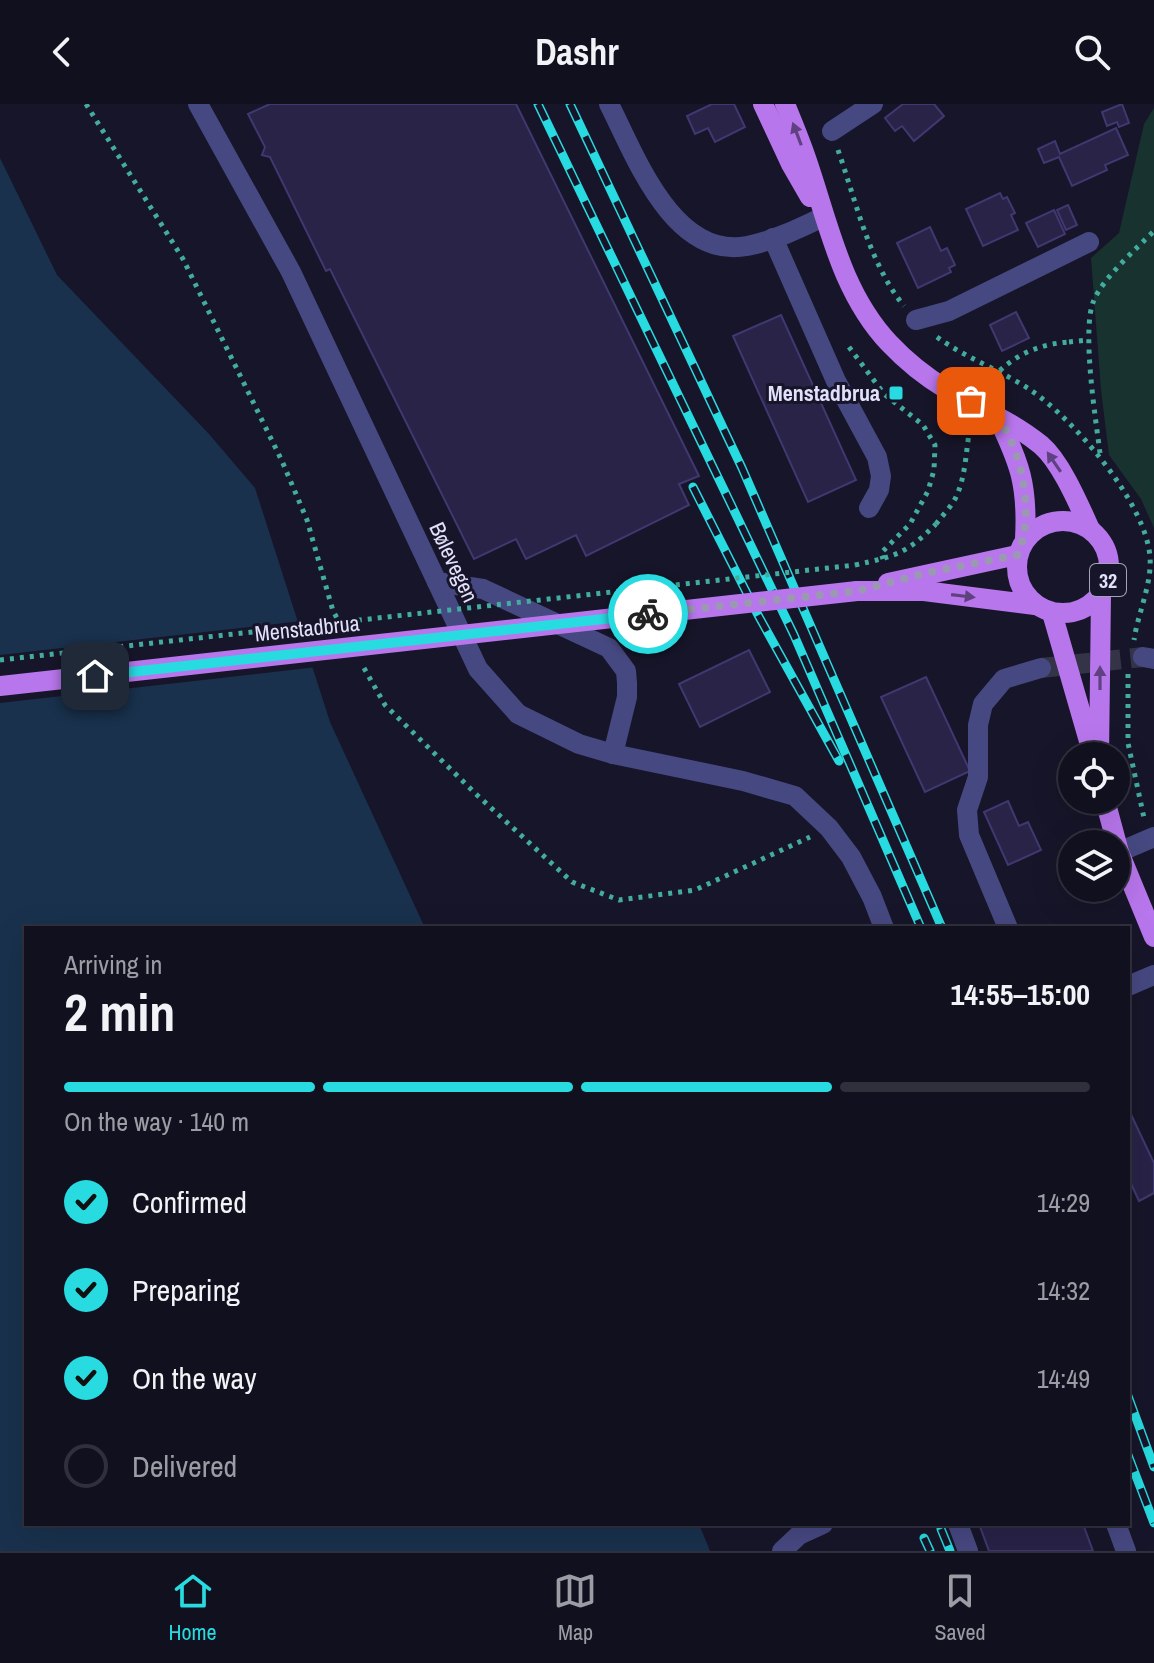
<!DOCTYPE html>
<meta charset="utf-8">
<style>
:root{--surface:#11101f;--page:#1a1928;--text:#f1f3f6;--muted:#9c9da4;--line:#30303d;--accent:#27dbe0}
body{margin:0;font-family:"Archivo Narrow",sans-serif;background:var(--page);color:var(--text);height:100vh;display:flex;flex-direction:column;font-size:30px;white-space:nowrap}
*{box-sizing:border-box;margin:0}
p{font-size:26px;color:var(--muted)}
.icon{flex:none;width:44px;height:44px;fill:none;stroke:currentColor;stroke-width:2;stroke-linecap:round;stroke-linejoin:round}
.map{position:relative;flex:1;overflow:hidden}
.details{position:absolute;left:24px;top:822px;width:1106px;height:600px;display:flex;flex-direction:column;background:var(--surface);border-radius:0px;box-shadow:0 8px 32px #0002,0 0 0 2px var(--line)}
.details>*{flex:none}
.buttons{position:absolute;left:1058px;top:638px;display:grid;gap:16px}
.buttons a{display:grid;place-items:center;width:72px;height:72px;border-radius:50%;background:var(--surface);box-shadow:0 8px 32px #0002,0 0 0 2px var(--line);font-size:40px}
.pin{position:absolute;display:grid;place-items:center;width:68px;height:68px;color:#fff;margin:-34px;border-radius:16px;box-shadow:0 4px 12px #0006}
.courier{position:absolute;display:grid;place-items:center;width:80px;height:80px;margin:-40px;border:6px solid #27dbe0;border-radius:50%;background:#fff;color:#222;box-shadow:0 2px 10px #0007}
.summary em{font-style:normal;font-weight:700}
.summary div{display:flex;flex-direction:column-reverse}
.summary{display:flex;align-items:center;justify-content:space-between;height:136px;padding:0 40px}
h1{font-size:52px;font-weight:700;line-height:60px}
.bar{display:grid;grid-template-columns:repeat(4,1fr);gap:12px 8px;align-content:center;height:96px;padding:0 40px}
.bar i{height:10px;border-radius:6px;background:var(--line)}
.bar .current{background:var(--accent)}
.bar p{grid-column:span 4}
ol{padding:0 40px;list-style:none}
li{display:flex;align-items:center;gap:24px;height:88px}
li p{margin-inline-start:auto}
li .icon{padding:8px;border-radius:50%;background:var(--accent);color:#111;stroke-width:4}
li:last-child{color:var(--muted)}
li i{width:44px;height:44px;border:4px solid var(--line);border-radius:50%}
header{display:flex;justify-content:space-between;align-items:center;height:104px;padding:0 40px;background:var(--surface);font-size:36px;font-weight:700}
.tabs{display:flex;justify-content:space-around;align-items:center;height:112px;border-top:2px solid var(--line);background:var(--surface);font-size:22px;color:var(--muted)}
.tabs a{display:grid;justify-items:center;gap:4px}
.tabs .current{color:var(--accent)}
.map>svg:first-child{display:block}
.green{fill:#18322f}
.water{fill:#19314d}
.pier{fill:#171529}
.building{fill:#282347;stroke:#403870;stroke-width:2}
.lines{fill:none;stroke-linecap:round;stroke-linejoin:round}
.minor-tunnel{stroke:#353348;stroke-width:20;stroke-dasharray:20 10;stroke-linecap:butt}
.path{stroke:#42ad9f;stroke-width:5;stroke-dasharray:4 6;stroke-linecap:butt}
.minor{stroke:#464881;stroke-width:20}
.major{stroke:#b876ec;stroke-width:20}
.rail-casing{stroke:#27dbe0;stroke-width:9}
.rail{stroke:#171529;stroke-width:6;stroke-dasharray:18;stroke-linecap:butt}
.path-bridge{stroke:#42ad9f;stroke-width:5;stroke-dasharray:4 6;stroke-linecap:butt}
.major-bridge{stroke:#b876ec;stroke-width:20}
.oneway{fill:#5f4181}
.done{stroke:#9b99b2;stroke-width:8;stroke-dasharray:0 14.4}
.route{stroke:#27dbe0;stroke-width:10}
.poi-dot{fill:#27dbe0;stroke:#171529;stroke-width:3}
.labels{text-anchor:middle;dominant-baseline:central;stroke-width:6;stroke-linejoin:round;paint-order:stroke}
.shield{fill:#171529;stroke:#a5a3bc;stroke-width:2}
.shield-label{font-size:20px;font-weight:bold;fill:#e2e0fb}
.poi-label{font-size:22px;font-weight:bold;fill:#e2e0fb;stroke:#171529;text-anchor:end}
.street-label{font-size:22px;fill:#e2e0fb;stroke:#171529}
</style>
<header><svg class="icon" aria-label="back" viewBox="0 0 24 24"><path d="M15 5l-7 7 7 7"/></svg>Dashr<svg class="icon" aria-label="search" viewBox="0 0 24 24"><circle cx="10" cy="10" r="6"/><path d="M15 15l6 6"/></svg></header>
<div class="map">
<svg width="1154" height="1447" viewBox="0 0 1154 1447">
<rect width="100%" height="100%" fill="#171529"/>
<polygon class="green" points="1154,4 1154,424 1141,395 1109,351 1101,286 1091,154 1119,129 1144,20"/>
<polygon class="water" points="0,54 57,171 209,330 255,384 330,618 425,824 26,824 26,1420 699,1420 710,1447 0,1447"/>
<polygon class="pier" points="302,517 317,563 0,599 0,551"/>
<g class="building">
<polygon points="270,0 516,0 699,372 679,380 689,401 586,452 576,431 526,455 516,435 474,455 330,165 326,167 270,53 262,51 265,43 248,10"/>
<polygon points="712,0 734,0 745,23 715,38 708,24 695,30 687,12"/>
<polygon points="903,0 934,0 944,12 914,37 902,22 895,27 885,14"/>
<polygon points="1122,0 1129,19 1119,23 1117,18 1107,22 1102,8"/>
<polygon points="1116,24 1128,51 1105,61 1107,66 1072,82 1059,53 1044,59 1038,45 1055,37 1060,50"/>
<polygon points="1000,89 1003,95 1007,93 1015,109 1011,111 1018,126 983,142 966,105"/>
<polygon points="1068,101 1077,121 1066,126 1057,106"/>
<polygon points="1054,106 1065,130 1038,143 1026,119"/>
<polygon points="930,123 941,147 947,144 955,161 949,164 951,168 918,184 897,139"/>
<polygon points="1016,208 1029,234 1002,247 990,221"/>
<polygon points="781,211 856,376 808,398 733,232"/>
<polygon points="749,546 770,588 700,623 679,580"/>
<polygon points="926,573 970,667 925,688 881,593"/>
<polygon points="1008,697 1019,722 1028,718 1041,746 1008,761 984,708"/>
<polygon points="1128,1004 1154,1059 1154,1089 1139,1097 1128,1073"/>
<polygon points="979,1420 1083,1420 1093,1447 989,1447"/>
</g>
<g class="lines">
<polyline class="minor-tunnel" points="1041,564 1143,553"/>
<g class="path">
<polyline points="86,0 183,155 282,357 307,416 333,507 342,523"/>
<path d="M838 46C856 97 869 159 904 202"/>
<path d="M937 233C967 255 1003 267 1032 287 1075 317 1146 399 1150 453 1152 480 1138 509 1134 536"/>
<polyline points="1069,238 1089,236"/>
<polyline points="849,243 884,290 923,321 935,341 934,366 928,387 910,420 881,449 883,455"/>
<path d="M1100 349C1096 317 1081 224 1094 196 1103 174 1137 144 1154 127"/>
<path d="M855 461C896 452 906 450 936 420"/>
<polyline points="364,564 385,601 477,691 572,778 619,796 695,786 810,733"/>
<polyline points="1128,570 1128,639 1144,714"/>
</g>
<g class="minor">
<polyline points="198,0 291,168 478,565 518,610 579,640 613,650 743,677 795,692 829,724 851,753 872,793 884,824"/>
<path d="M609 0C635 51 673 156 747 142 773 137 798 125 823 113"/>
<polyline points="832,27 873,0"/>
<polyline points="773,134 836,277 877,353 881,372 879,386 869,404"/>
<polyline points="916,216 949,207 1089,138"/>
<polyline points="437,478 483,485 609,544 626,567 627,579 627,593 613,650"/>
<polyline points="1143,553 1154,555"/>
<polyline points="1119,748 1154,733"/>
<polyline points="1008,824 969,731 967,706 978,673 978,621 983,600 1004,575 1041,564"/>
<polyline points="1128,882 1154,871"/>
<polyline points="958,1420 968,1447"/>
<polyline points="1116,1420 1126,1447"/>
<polyline points="782,1447 799,1431 823,1420"/>
</g>
<g class="major">
<polyline points="763,0 791,60 810,93"/>
<path d="M785 0C792 17 799 34 805 51 828 116 840 187 889 239 906 257 926 273 946 285 978 304 1012 317 1041 341 1061 358 1079 401 1090 425"/>
<path d="M996 310C1020 359 1028 381 1025 435"/>
<circle cx="1063" cy="463" r="46"/>
<polyline points="888,479 1017,451"/>
<polyline points="857,487 924,487 1035,501"/>
<polyline points="1052,509 1093,651"/>
<polyline points="1099,652 1101,491"/>
<polyline points="1105,696 1119,748 1154,833"/>
</g>
<g class="rail-casing">
<g id="rail">
<polyline points="538,0 794,531 921,824"/>
<polyline points="570,0 742,364 942,824"/>
<polyline points="693,383 758,511 839,657"/>
<polyline points="1128,1292 1154,1363"/>
<polyline points="1128,1351 1154,1419"/>
<polyline points="941,1425 950,1447"/>
<polyline points="924,1434 930,1447"/>
</g>
</g>
<use href="#rail" class="rail"/>
<g class="path-bridge">
<path d="M936 420C942 412 950 404 955 395 966 374 966 345 970 323 980 272 1019 241 1069 238"/>
<polyline points="0,556 855,461"/>
</g>
<polyline class="major-bridge" points="0,582 857,487"/>
</g>
<defs><path id="oneway-solid" d="M-6-.8H1V-3.2L6.5 0L1 3.2V.8H-6Z" transform="scale(2)"/></defs>
<g class="oneway">
<use href="#oneway-solid" transform="translate(797 30) rotate(-111)"/>
<use href="#oneway-solid" transform="translate(1054 358) rotate(-124)"/>
<use href="#oneway-solid" transform="translate(963 492) rotate(7)"/>
<use href="#oneway-solid" transform="translate(1100 574) rotate(-90)"/>
</g>
<g class="lines">
<path class="done" d="M648 510 857 487 926 469 1017 451C1036 413 1022 347 998 313 992 306 979 302 971 297"/>
<polyline class="route" points="95,572 648,510"/>
</g>
<rect class="poi-dot" x="888" y="281" width="16" height="16" rx="4"/>
<g class="labels">
<rect class="shield" x="1090" y="460" width="36" height="32" rx="6"/>
<g class="shield-label">
<text x="1108" y="476">32</text>
</g>
<g class="poi-label">
<text x="880" y="289">Menstadbrua</text>
</g>
<g class="street-label">
<text transform="translate(454 458) rotate(65)">Bølevegen</text>
<text transform="translate(307 524) rotate(-6)">Menstadbrua</text>
</g>
</g>
</svg>
<div class="buttons">
<a><svg class="icon" aria-label="locate" viewBox="0 0 24 24"><circle cx="12" cy="12" r="6"/><path d="M12 2v4M12 18v4M2 12h4M18 12h4"/></svg></a>
<a><svg class="icon" aria-label="layers" viewBox="0 0 24 24"><path d="M12 4l9 5-9 5-9-5zM3 14l9 5 9-5"/></svg></a>
</div>
<div class="pin" style="left:971px;top:297px;background:#ea580c"><svg class="icon" aria-label="bag" viewBox="0 0 24 24"><path d="M5 8h14l-1 12H6zM9 8a3 3 0 0 1 6 0"/></svg></div>
<div class="pin" style="left:95px;top:572px;background:#1f2937"><svg class="icon" aria-label="home" viewBox="0 0 24 24"><path d="M3 11l9-7 9 7M6 9v11h12V9"/></svg></div>
<div class="courier" style="left:648px;top:510px"><svg class="icon" aria-label="bike" viewBox="0 0 24 24"><circle cx="6" cy="16" r="4"/><circle cx="18" cy="16" r="4"/><path d="M6 16l4-8h5l3 8M10 8l3 8H6M13 5h3"/></svg></div>
<section class="details">
<div class="summary"><div><h1>2 min</h1><p>Arriving in</p></div><em>14:55–15:00</em></div>
<div class="bar"><i class="current"></i><i class="current"></i><i class="current"></i><i></i><p>On the way · 140 m</p></div>
<ol>
<li><svg class="icon" aria-label="check" viewBox="0 0 24 24"><path d="M5 12l5 5 9-10"/></svg>Confirmed<p>14:29</p></li>
<li><svg class="icon" aria-label="check" viewBox="0 0 24 24"><path d="M5 12l5 5 9-10"/></svg>Preparing<p>14:32</p></li>
<li><svg class="icon" aria-label="check" viewBox="0 0 24 24"><path d="M5 12l5 5 9-10"/></svg>On the way<p>14:49</p></li>
<li><i></i>Delivered</li>
</ol>
</section>
</div>
<nav class="tabs">
<a class="current"><svg class="icon" aria-label="home" viewBox="0 0 24 24"><path d="M3 11l9-7 9 7M6 9v11h12V9"/></svg>Home</a>
<a><svg class="icon" aria-label="map" viewBox="0 0 24 24"><path d="M3 6l6-2 6 2 6-2v14l-6 2-6-2-6 2zM9 4v14M15 6v14"/></svg>Map</a>
<a><svg class="icon" aria-label="saved" viewBox="0 0 24 24"><path d="M7 4h10v16l-5-4-5 4z"/></svg>Saved</a>
</nav>
